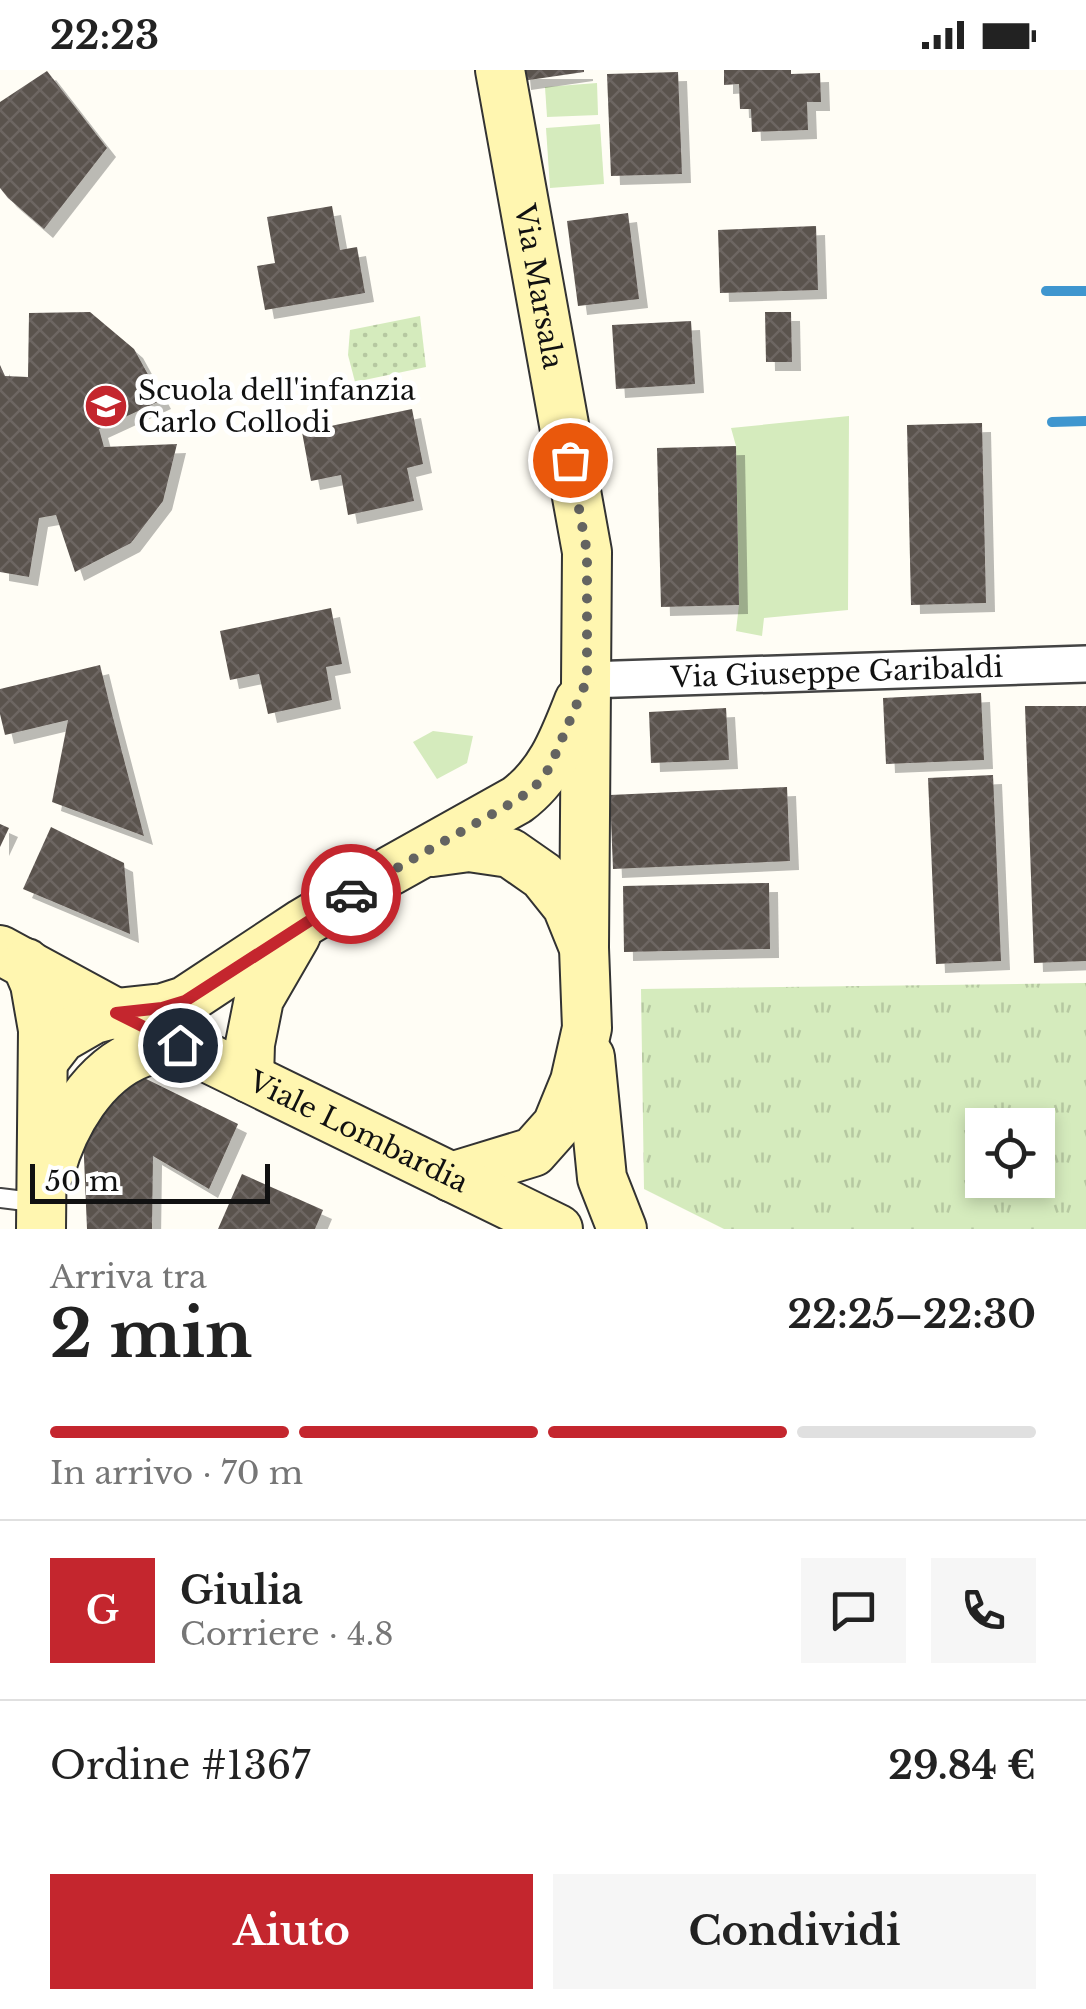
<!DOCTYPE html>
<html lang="it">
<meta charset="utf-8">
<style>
:root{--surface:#fff;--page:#f6f6f6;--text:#222;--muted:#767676;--line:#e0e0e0;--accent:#c4262e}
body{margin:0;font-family:"Libre Baskerville",serif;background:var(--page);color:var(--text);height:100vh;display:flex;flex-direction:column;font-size:38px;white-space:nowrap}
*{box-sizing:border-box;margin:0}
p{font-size:32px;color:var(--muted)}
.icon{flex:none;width:55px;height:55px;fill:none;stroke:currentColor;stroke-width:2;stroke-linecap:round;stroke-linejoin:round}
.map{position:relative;height:1159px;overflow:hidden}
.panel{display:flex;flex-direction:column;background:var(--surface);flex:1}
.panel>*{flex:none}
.tools{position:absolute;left:965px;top:1038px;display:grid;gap:20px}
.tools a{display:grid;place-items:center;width:90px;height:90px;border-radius:0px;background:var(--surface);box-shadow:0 5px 15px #0003;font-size:50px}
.scale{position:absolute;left:30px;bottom:25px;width:240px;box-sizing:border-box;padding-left:10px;border:5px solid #111;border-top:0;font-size:28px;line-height:35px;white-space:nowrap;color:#111;-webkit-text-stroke:8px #fff;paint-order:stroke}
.pin{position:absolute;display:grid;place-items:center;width:85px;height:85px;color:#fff;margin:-42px;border:5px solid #fff;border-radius:50%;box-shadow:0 2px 10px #0007}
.courier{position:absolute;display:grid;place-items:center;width:100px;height:100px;margin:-50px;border:8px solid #c4262e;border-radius:50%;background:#fff;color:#222;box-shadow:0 2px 12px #0007}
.overview em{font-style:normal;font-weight:800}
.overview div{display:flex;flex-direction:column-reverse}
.overview{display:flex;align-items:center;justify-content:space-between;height:170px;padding:0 50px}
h1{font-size:65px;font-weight:800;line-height:75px}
.bar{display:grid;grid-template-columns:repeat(4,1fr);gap:15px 10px;align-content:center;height:120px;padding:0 50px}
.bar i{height:12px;border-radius:8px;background:var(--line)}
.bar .current{background:var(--accent)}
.bar p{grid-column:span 4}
.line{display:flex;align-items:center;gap:25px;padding:0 50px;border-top:2px solid var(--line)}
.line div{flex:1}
.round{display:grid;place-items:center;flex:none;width:105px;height:105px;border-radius:0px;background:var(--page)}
.cta{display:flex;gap:20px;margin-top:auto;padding:20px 50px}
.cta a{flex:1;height:115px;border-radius:0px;background:var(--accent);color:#fff;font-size:40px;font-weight:800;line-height:115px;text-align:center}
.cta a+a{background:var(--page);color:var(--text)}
.status{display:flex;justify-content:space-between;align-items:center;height:70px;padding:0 50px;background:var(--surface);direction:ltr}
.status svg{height:28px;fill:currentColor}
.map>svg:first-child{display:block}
.grass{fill:url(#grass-tufts);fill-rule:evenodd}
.park{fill:url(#park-dots)}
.garden{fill:#d5ebbd}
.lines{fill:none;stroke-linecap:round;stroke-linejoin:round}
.stream{stroke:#3f96cf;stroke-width:10}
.building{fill:url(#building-cross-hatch);filter:url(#shadow)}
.lane-casing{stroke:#444;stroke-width:22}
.street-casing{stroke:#444;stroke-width:40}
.secondary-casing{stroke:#333;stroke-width:52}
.lane{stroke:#fff;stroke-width:18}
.street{stroke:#fff;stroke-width:35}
.secondary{stroke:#fff6b0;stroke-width:48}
.done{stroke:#646461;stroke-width:10;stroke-dasharray:0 18}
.route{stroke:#c4262e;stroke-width:12}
.labels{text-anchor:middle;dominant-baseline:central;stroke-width:10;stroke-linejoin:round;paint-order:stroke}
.street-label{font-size:28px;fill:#111;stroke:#fff}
.poi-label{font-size:28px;fill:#111;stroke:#fff;text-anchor:start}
</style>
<div class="status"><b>22:23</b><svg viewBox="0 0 49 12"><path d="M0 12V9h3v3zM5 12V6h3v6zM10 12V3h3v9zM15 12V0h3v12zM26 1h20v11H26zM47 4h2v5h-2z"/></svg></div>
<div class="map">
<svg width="1086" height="1159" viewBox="0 0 1086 1159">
<defs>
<pattern id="grass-tufts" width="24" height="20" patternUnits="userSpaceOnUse" patternTransform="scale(2.5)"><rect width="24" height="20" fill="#d5ebbd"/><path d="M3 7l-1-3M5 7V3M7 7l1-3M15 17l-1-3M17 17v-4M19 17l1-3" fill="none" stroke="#b6c8a1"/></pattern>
<pattern id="park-dots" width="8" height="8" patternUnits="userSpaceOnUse" patternTransform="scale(2.5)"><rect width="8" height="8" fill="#d5ebbd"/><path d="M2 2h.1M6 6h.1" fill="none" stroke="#b6c8a1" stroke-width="1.8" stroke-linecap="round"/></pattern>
<pattern id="building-cross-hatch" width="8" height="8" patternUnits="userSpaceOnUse" patternTransform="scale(2.5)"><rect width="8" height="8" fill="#5a524d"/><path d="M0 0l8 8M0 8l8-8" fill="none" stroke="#6d6662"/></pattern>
<filter id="shadow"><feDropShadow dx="9" dy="9" stdDeviation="0" flood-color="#0004"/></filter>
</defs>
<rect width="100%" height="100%" fill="#fffdf5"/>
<path class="grass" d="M1086 913V1159H724L644 1119 641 919ZM982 1055H1038V1110H982Z"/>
<polygon class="park" points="420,246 426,297 355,312 348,285 350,260"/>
<g class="garden">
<polygon points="597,13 598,45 547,47 545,17"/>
<polygon points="600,54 604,114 550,118 546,58"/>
<polygon points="849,346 848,540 764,548 762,566 736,561 739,535 736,376 731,358"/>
<polygon points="433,661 473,666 467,693 437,709 413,672"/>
</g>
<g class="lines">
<g class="stream">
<polyline points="1046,221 1086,221"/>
<polyline points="1052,352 1086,351"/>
</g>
</g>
<g class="building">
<polygon points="521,0 584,0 584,2 522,11"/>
<polygon points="724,0 791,0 791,4 820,3 821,32 807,32 808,60 752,62 751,39 740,39 739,14 724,15"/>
<polygon points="47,1 107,78 44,159 8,128 0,118 0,32"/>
<polygon points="678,2 682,104 611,106 607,4"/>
<polygon points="332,136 340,180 357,177 365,223 265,240 257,196 275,193 267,147"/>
<polygon points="628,143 639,229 578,236 567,151"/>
<polygon points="816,156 818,220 720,223 718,160"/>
<polygon points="90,242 134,279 162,330 99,359 104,377 177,374 163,431 131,473 75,502 56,445 39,448 29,507 0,502 0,295 5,306 28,307 29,243"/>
<polygon points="765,242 791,242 792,292 766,292"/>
<polygon points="691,251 695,314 616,319 612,255"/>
<polygon points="412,339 423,394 407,398 414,431 348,445 341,405 311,411 302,362"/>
<polygon points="982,353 986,533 911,535 907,355"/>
<polygon points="736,376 739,535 661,537 657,378"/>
<polygon points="331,538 342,594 326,597 332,630 268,644 259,604 230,610 220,561"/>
<polygon points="100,595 111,640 144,766 52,732 68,650 5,665 0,644 0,619"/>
<polygon points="981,623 984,690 886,694 883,628"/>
<polygon points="1025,636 1086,636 1086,891 1034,893"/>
<polygon points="726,638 729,690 651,693 649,642"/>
<polygon points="993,705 1001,891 936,894 928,708"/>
<polygon points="787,717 790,791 613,799 610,725"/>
<polygon points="0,754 9,758 0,777"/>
<polygon points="51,757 124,793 130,864 23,819"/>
<polygon points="769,813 770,879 624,882 623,816"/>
<polygon points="136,1004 238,1054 209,1119 153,1086 152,1159 87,1159 83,1064"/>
<polygon points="242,1104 323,1140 315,1159 218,1159"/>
</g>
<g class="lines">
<g class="lane-casing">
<polyline id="lane" points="0,1128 41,1133"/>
</g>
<g class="street-casing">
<g id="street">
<path id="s1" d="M587 610 1086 594"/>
</g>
</g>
<g class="secondary-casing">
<g id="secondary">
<path id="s2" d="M500 0 587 482 584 878"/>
<polyline points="432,782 469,777 510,783 543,806 567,836 584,878 587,958 575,1011 557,1055 533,1082 451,1107"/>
<path id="s3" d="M0 880 116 943 558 1159"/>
<polyline points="26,893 35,914 43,960 41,1159"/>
<polyline points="590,987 602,1108 622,1159"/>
<path d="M44 990 61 968 94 949 116 943 163 938 185 931 303 853 390 801 517 730C551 705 564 669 579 631"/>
<polyline points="249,1008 250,974 259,929 296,865"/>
<path d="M50 1101C63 1055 93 1001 141 983 153 978 167 977 180 975"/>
</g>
</g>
<use href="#lane" class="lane"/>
<use href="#street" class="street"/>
<use href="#secondary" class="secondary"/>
</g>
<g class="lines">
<polyline class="done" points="351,824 517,730 534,718 550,697 587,610 587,482 570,390"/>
<polyline class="route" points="180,975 116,943 162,938 185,931 351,824"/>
</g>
<defs>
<g id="school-disc" transform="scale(2.25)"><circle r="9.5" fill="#c4262e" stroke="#fff"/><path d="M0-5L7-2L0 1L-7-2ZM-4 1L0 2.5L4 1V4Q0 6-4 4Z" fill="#fff"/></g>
</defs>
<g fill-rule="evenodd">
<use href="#school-disc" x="106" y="336"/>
</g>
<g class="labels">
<g class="street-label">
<text stroke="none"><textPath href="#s2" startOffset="220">Via Marsala</textPath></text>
<text stroke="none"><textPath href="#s1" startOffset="250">Via Giuseppe Garibaldi</textPath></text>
<text stroke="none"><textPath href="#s3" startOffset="402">Viale Lombardia</textPath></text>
</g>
<g class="poi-label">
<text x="138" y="320">Scuola dell'infanzia<tspan x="138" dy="32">Carlo Collodi</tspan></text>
</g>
</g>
</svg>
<div class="tools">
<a><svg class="icon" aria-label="locate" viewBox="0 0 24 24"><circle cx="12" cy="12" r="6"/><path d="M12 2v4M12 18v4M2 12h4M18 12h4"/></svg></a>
</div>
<div class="scale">50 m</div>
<div class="pin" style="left:570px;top:390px;background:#ea580c"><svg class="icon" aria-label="bag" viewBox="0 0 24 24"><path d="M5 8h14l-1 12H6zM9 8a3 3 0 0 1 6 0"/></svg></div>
<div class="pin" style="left:180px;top:975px;background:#1f2937"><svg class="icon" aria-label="home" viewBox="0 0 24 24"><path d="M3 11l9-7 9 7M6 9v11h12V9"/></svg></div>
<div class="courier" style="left:351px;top:824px"><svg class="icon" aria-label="car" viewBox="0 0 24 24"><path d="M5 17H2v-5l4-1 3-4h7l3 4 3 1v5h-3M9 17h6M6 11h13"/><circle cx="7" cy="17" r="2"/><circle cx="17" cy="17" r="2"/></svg></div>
</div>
<section class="panel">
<div class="overview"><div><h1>2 min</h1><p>Arriva tra</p></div><em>22:25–22:30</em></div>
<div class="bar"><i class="current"></i><i class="current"></i><i class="current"></i><i></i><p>In arrivo · 70 m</p></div>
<div class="line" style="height:180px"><b class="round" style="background:var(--accent);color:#fff">G</b><div><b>Giulia</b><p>Corriere · 4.8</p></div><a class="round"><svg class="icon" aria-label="chat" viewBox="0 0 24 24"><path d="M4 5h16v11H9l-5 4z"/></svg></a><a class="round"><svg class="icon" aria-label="phone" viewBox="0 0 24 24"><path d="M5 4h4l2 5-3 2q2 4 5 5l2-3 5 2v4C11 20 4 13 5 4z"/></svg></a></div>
<div class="line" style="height:130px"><div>Ordine #1367</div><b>29.84 €</b></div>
<div class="cta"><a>Aiuto</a><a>Condividi</a></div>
</section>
